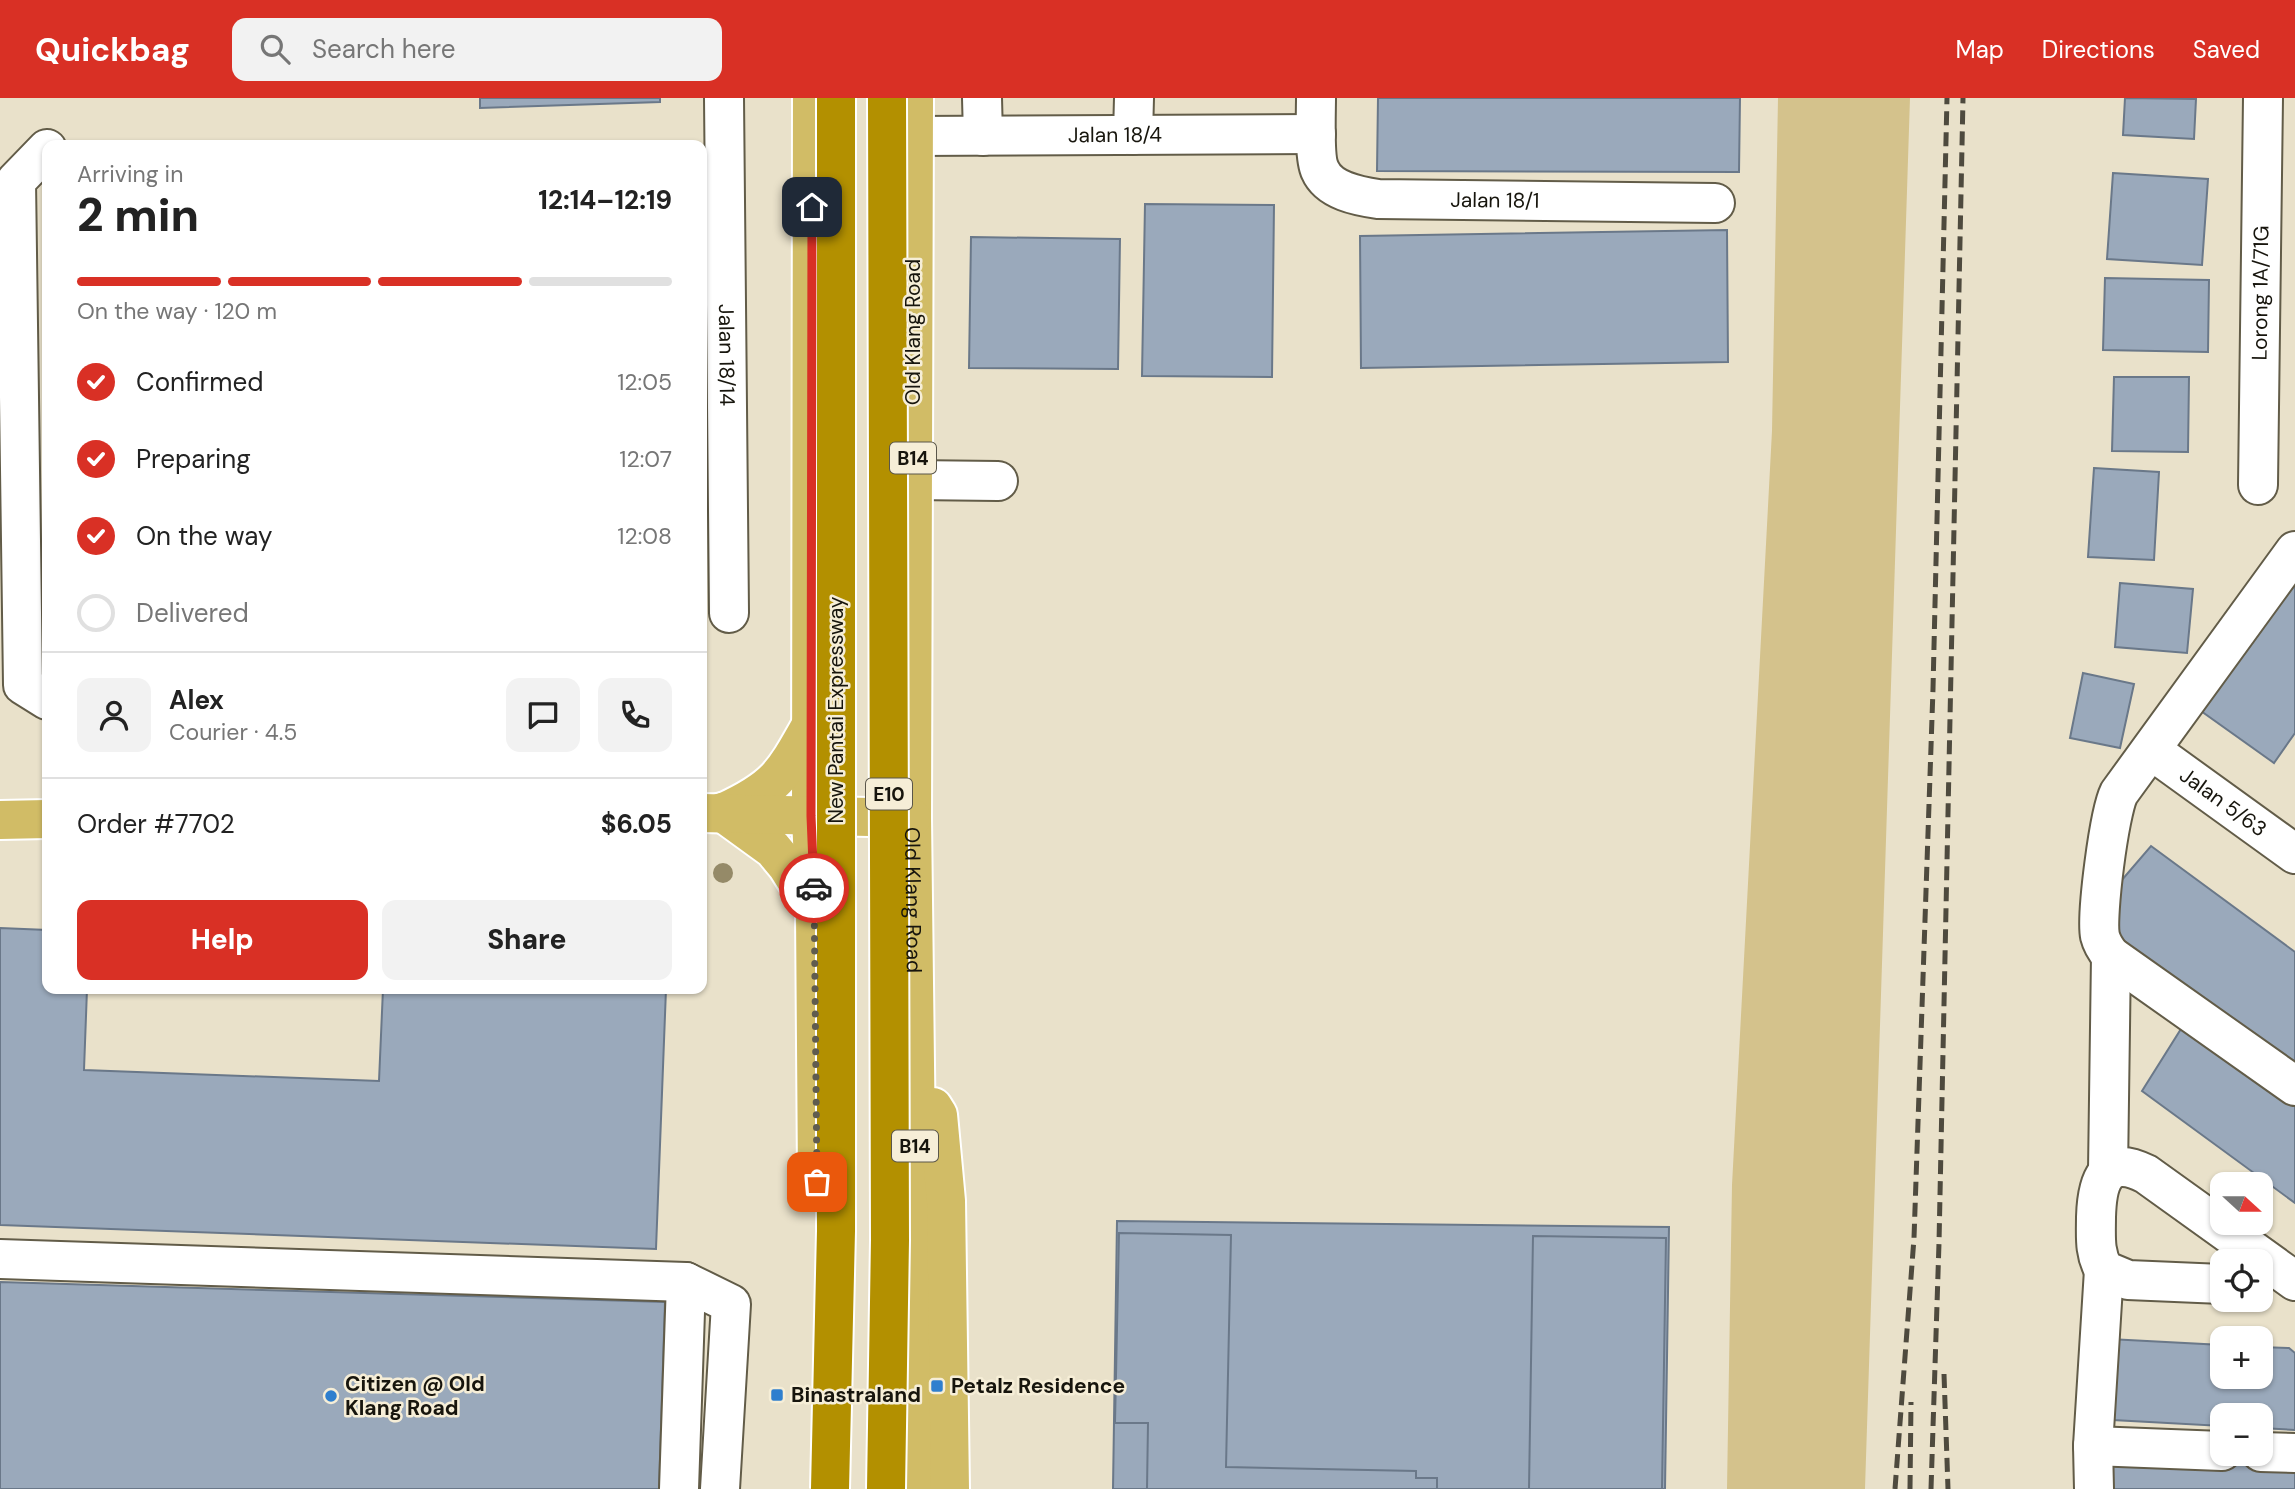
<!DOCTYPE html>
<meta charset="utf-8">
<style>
:root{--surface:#fff;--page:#f2f2f2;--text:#222;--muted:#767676;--line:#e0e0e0;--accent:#d93025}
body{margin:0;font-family:"DM Sans",sans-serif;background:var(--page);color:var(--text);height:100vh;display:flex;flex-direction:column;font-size:26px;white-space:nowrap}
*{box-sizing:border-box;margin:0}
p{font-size:23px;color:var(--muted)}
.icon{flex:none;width:38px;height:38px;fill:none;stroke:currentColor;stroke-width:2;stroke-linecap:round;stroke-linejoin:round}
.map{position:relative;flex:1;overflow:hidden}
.side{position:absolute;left:42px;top:42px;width:665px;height:854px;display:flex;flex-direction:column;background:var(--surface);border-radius:14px;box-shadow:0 2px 5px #0004}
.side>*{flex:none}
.needle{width:46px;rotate:111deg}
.controls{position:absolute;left:2210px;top:1074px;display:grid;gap:14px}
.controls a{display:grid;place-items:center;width:63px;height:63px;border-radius:14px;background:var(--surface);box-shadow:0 2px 5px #0004;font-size:35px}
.pin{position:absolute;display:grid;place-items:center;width:60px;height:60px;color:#fff;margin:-30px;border-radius:14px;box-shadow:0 4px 10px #0006}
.courier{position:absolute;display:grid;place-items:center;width:70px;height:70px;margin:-35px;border:5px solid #d93025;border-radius:50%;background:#fff;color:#222;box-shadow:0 2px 9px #0007}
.overview em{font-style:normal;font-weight:800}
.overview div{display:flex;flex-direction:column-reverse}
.overview{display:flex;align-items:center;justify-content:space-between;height:119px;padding:0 35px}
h1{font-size:46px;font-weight:800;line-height:52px}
.bar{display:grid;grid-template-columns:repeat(4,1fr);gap:10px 7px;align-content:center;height:84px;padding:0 35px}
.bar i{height:9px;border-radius:5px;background:var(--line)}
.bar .active{background:var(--accent)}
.bar p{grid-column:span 4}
.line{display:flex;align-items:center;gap:18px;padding:0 35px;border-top:2px solid var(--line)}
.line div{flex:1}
.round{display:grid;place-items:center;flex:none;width:74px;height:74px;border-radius:14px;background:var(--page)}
ol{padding:0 35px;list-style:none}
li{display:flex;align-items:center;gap:21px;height:77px}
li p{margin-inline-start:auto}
li .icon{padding:7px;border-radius:50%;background:var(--accent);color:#fff;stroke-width:4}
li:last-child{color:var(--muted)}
li i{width:38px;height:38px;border:4px solid var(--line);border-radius:50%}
.cta{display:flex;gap:14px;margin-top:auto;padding:14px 35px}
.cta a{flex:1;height:80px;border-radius:14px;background:var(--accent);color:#fff;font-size:28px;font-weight:800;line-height:80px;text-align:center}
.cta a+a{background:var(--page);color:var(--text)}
header{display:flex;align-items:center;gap:42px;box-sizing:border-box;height:98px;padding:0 35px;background:var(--accent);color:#fff}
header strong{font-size:33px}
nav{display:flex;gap:38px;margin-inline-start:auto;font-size:24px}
.search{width:490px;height:63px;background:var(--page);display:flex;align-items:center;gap:18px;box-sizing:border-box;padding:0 24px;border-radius:14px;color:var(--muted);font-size:26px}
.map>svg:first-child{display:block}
.green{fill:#d4c28c}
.building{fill:#9aa9bb;stroke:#6a7889;stroke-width:2}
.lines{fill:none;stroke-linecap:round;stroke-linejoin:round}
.minor-casing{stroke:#625c48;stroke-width:42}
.major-casing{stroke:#fff;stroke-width:42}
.minor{stroke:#fff;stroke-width:38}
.major{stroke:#d1bc66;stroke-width:38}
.rail{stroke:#4e4a3e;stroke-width:5;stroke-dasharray:14 7;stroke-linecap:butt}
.highway-bridge-casing{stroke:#fff;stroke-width:42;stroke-linecap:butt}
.highway-bridge{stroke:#b39000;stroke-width:38}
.tree{fill:#958a68}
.done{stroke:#605c4f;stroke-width:7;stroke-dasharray:0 12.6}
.route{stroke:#d93025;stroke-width:9}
.poi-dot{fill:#2f7fce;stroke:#f6eed7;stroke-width:2.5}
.labels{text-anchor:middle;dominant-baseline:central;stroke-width:5;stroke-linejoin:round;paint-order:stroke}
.shield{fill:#f6eed7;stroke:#5a564a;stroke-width:2}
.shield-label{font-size:19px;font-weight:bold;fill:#17150d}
.street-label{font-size:21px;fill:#17150d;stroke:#f6eed7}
.poi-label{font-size:21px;font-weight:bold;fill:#17150d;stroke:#f6eed7;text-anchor:start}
</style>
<header>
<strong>Quickbag</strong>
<div class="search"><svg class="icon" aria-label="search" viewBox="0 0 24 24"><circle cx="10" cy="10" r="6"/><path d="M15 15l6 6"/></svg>Search here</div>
<nav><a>Map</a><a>Directions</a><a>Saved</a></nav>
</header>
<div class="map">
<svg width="2295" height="1391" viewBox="0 0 2295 1391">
<rect width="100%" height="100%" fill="#e9e1ca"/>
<polygon class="green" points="1778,0 1910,0 1865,1391 1727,1391 1732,1087 1772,333"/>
<g class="building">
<polygon points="480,0 660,0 660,4 480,10"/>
<polygon points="1378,0 1740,0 1739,74 1377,73"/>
<polygon points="2125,0 2196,1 2194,41 2123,37"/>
<polygon points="2113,75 2208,81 2202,167 2107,161"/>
<polygon points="1145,106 1274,107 1272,279 1142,278"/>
<polygon points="1727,132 1728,264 1361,270 1360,138"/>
<polygon points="971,139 1120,141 1118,271 969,270"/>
<polygon points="2105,180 2209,182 2208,254 2103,252"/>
<polygon points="2114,279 2189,279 2188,354 2112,353"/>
<polygon points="2094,370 2159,374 2154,462 2088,459"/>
<polygon points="2295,484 2295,635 2274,665 2201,613"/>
<polygon points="2120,485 2193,491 2187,555 2115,549"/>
<polygon points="2083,575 2134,586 2120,650 2070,640"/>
<polygon points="2151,748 2295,854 2295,964 2111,837 2115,790"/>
<polygon points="0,830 47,832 47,891 87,891 84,972 379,983 383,891 666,891 656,1151 0,1127"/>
<polygon points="2186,923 2295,1001 2295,1105 2142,993"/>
<polygon points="1117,1123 1669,1129 1665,1391 1113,1391"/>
<polygon points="1119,1135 1231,1137 1226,1369 1416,1373 1416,1380 1437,1380 1437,1391 1147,1391 1148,1325 1115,1325"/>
<polygon points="1533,1138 1666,1140 1662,1391 1529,1391"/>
<polygon points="0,1184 665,1204 659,1391 0,1391"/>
<polygon points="2109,1241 2222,1247 2222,1279 2261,1279 2261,1249 2289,1250 2295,1255 2295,1332 2261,1330 2261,1318 2222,1318 2222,1328 2113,1322"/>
<polygon points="2113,1365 2295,1367 2295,1391 2110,1391"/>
</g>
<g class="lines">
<g class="minor-casing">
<g id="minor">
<path id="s1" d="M724 0 729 515"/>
<polyline points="982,0 983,38"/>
<path id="s2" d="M1316 0C1316 15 1314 60 1320 72 1329 93 1358 98 1378 101L1715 105"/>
<polyline points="1133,37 1134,0"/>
<path id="s3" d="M914 38 1316 36"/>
<polyline points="47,51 16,83 23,587 47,602"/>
<polyline points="913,382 998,383"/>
<path id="s4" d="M2258 387 2263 0"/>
<path d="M2295 453 2119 695C2109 715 2096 818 2100 838 2102 846 2106 852 2111 858L2295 988"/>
<path id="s5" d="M2151 652 2295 756"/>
<polyline points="2108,1073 2111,858"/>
<polyline points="0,1161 686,1184 731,1206 720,1391"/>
<path d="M2222 1186 2128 1182 2104 1172C2094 1155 2096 1138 2096 1119 2097 1084 2105 1055 2146 1076L2295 1183"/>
<polyline points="2093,1348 2222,1353"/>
<polyline points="2261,1354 2295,1355"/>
<polyline points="679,1391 686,1184"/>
<polyline points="2094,1391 2093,1348 2104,1172"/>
</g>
</g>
<g class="major-casing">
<g id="major">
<polyline points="812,0 811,718 815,813 817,1078"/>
<path id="s6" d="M914 0 912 720 920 1377 917 1391"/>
<polyline points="722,714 773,751 787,768 814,811"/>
<path d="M724 714C776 690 783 677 810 629"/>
<polyline points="702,715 912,720"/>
<polyline points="0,722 47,721"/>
<polyline points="933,1009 938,1017 946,1103 950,1391"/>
</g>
</g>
<use href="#minor" class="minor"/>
<use href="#major" class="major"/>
<g class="rail">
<polyline points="1944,1276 1948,1391"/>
<polyline points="1895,1391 1914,1140 1933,591 1947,0"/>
<polyline points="1910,1391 1911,1304"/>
<polyline points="1931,1391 1939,1145 1963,0"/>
</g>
<g class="highway-bridge-casing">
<g id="highway-bridge">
<polyline points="830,1391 836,1133 836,0"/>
<polyline points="886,1391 890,1142 887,0"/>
</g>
</g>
<use href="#highway-bridge" class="highway-bridge"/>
</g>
<circle class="tree" cx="723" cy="775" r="10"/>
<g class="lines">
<polyline class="done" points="814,790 817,1084"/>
<polyline class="route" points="812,109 811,718 814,790"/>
</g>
<g class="poi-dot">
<rect x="930" y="1281" width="14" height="14" rx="3.5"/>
<rect x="770" y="1290" width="14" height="14" rx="3.5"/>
<circle cx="331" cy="1298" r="7"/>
</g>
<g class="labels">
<g class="shield">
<rect x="890" y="344.5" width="46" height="31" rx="5"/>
<rect x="866" y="680.5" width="46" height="31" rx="5"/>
<rect x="892" y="1032.5" width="46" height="31" rx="5"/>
</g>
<g class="shield-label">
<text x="913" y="360">B14</text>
<text x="889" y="696">E10</text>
<text x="915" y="1048">B14</text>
</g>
<g class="street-label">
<text stroke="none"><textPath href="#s3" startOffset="201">Jalan 18/4</textPath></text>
<text stroke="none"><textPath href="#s2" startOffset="257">Jalan 18/1</textPath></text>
<text stroke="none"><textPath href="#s4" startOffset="192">Lorong 1A/71G</textPath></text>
<text transform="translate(913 234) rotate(-90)">Old Klang Road</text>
<text stroke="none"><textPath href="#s1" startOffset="257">Jalan 18/14</textPath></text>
<text transform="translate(836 612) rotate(-90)">New Pantai Expressway</text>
<text stroke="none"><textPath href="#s5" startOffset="89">Jalan 5/63</textPath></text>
<text stroke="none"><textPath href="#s6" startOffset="802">Old Klang Road</textPath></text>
</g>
<g class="poi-label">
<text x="345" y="1286">Citizen @ Old<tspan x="345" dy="24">Klang Road</tspan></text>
<text x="951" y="1288">Petalz Residence</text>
<text x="791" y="1297">Binastraland</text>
</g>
</g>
</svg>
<div class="controls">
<a><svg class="needle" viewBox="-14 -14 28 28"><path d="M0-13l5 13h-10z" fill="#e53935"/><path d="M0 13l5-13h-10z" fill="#767676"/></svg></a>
<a><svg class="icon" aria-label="locate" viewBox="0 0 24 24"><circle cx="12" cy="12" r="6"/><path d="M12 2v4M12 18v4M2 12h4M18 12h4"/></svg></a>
<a>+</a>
<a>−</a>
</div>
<div class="pin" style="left:817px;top:1084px;background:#ea580c"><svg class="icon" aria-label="bag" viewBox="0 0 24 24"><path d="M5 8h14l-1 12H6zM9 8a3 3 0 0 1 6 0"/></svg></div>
<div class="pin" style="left:812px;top:109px;background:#1f2937"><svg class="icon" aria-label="home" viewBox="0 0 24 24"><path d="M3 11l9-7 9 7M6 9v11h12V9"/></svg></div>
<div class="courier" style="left:814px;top:790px"><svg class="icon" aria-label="car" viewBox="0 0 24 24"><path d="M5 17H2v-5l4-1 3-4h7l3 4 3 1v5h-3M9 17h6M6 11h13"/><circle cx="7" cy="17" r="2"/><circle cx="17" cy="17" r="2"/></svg></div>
<section class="side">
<div class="overview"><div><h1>2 min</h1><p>Arriving in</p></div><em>12:14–12:19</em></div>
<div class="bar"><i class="active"></i><i class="active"></i><i class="active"></i><i></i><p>On the way · 120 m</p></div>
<ol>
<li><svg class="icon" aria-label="check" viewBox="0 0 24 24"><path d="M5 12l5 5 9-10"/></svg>Confirmed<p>12:05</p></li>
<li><svg class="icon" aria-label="check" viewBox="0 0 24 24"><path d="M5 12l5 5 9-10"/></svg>Preparing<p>12:07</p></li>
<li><svg class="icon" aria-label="check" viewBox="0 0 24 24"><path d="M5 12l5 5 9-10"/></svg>On the way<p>12:08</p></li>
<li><i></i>Delivered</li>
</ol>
<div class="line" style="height:126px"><a class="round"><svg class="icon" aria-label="person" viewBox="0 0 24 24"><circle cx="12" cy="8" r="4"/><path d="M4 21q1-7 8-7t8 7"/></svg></a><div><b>Alex</b><p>Courier · 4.5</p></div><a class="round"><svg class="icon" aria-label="chat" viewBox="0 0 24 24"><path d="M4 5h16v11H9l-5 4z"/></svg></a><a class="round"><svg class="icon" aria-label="phone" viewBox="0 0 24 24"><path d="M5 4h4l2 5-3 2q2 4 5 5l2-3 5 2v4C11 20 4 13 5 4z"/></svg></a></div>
<div class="line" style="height:91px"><div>Order #7702</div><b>$6.05</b></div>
<div class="cta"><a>Help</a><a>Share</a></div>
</section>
</div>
